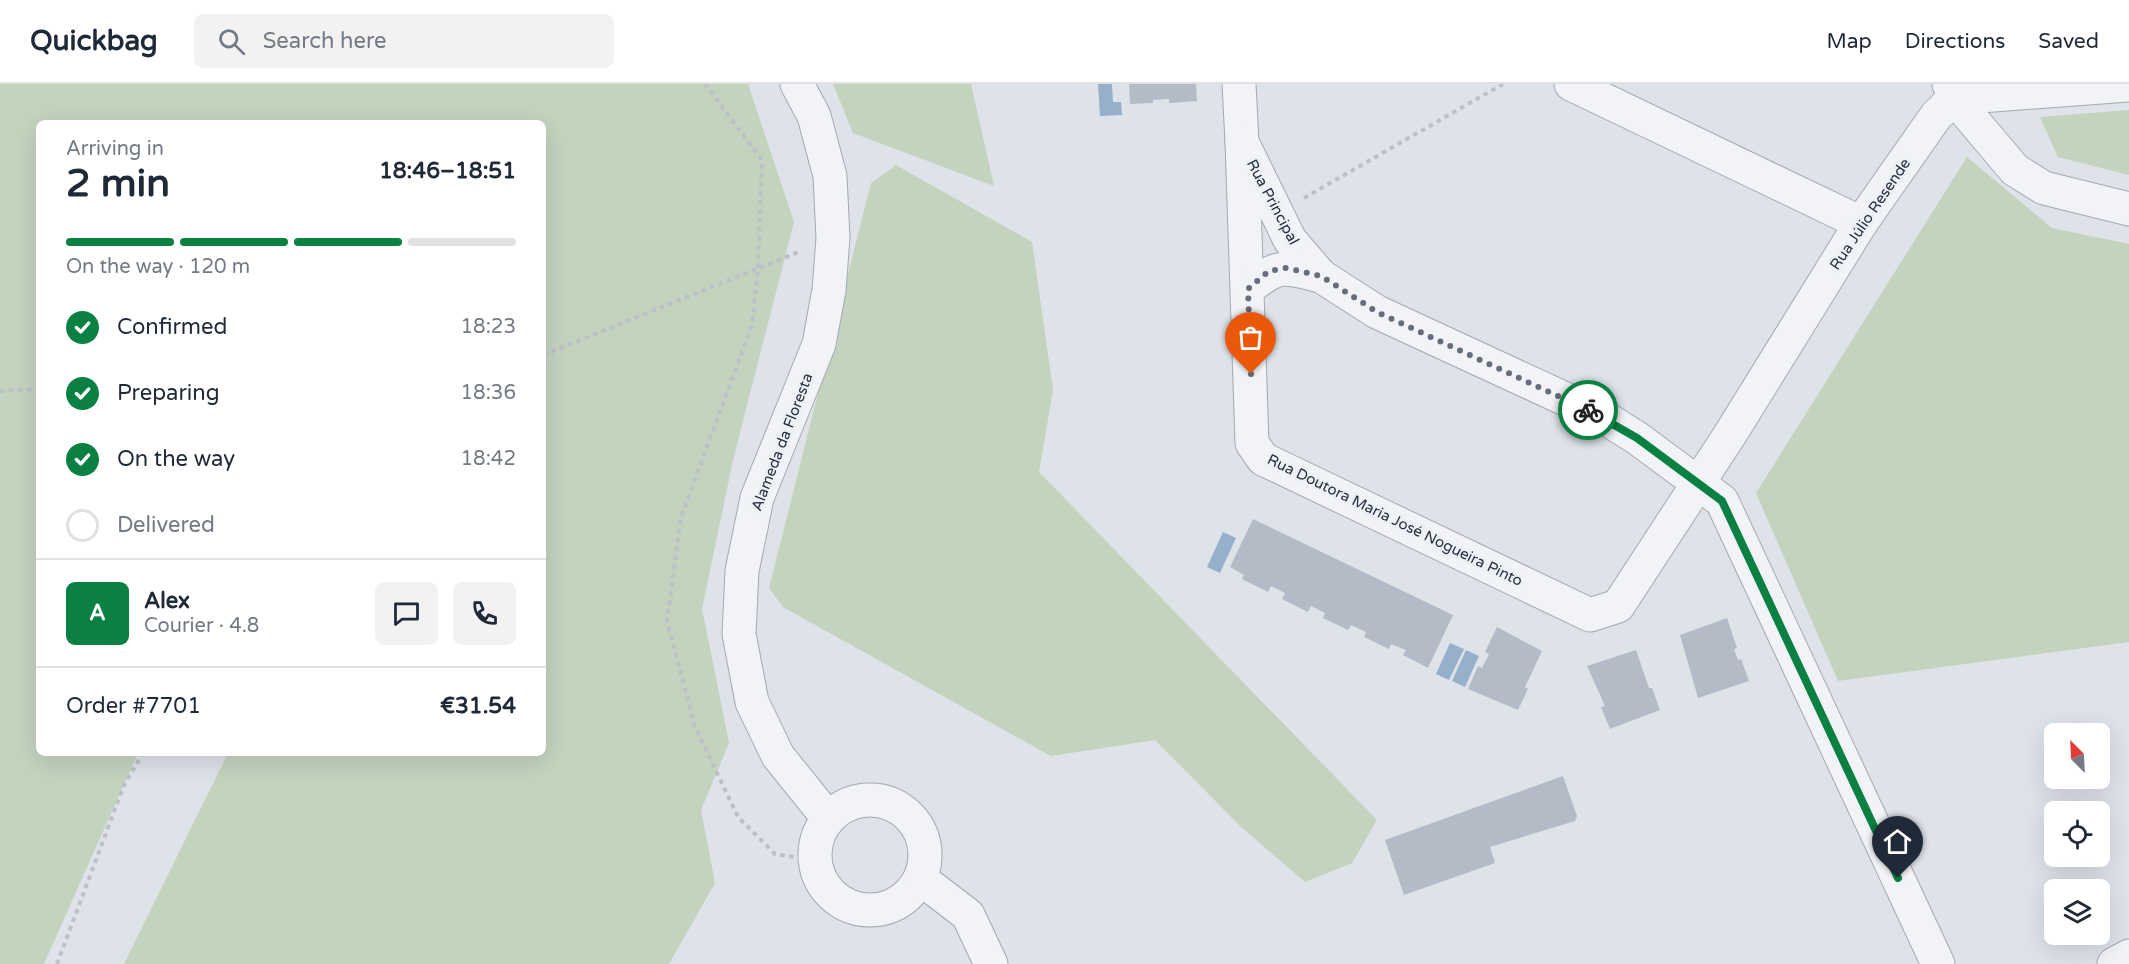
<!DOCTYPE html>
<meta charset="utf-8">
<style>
:root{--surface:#fff;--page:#f2f2f3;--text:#1f2937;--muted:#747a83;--line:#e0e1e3;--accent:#0b8043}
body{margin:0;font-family:"Varela Round",sans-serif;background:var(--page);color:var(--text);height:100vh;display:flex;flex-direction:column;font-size:22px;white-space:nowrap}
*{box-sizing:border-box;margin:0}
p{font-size:20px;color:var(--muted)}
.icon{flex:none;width:33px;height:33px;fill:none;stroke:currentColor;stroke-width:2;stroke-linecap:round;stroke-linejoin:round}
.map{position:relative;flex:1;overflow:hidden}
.details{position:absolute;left:36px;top:36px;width:510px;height:636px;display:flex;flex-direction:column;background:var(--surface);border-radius:9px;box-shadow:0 6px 24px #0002}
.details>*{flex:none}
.needle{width:39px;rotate:336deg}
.tools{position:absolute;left:2044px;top:639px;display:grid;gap:12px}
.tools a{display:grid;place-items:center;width:66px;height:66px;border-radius:9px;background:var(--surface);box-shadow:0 6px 24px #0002;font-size:30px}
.pin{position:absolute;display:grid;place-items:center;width:51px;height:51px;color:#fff;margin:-62px -26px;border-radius:50% 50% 50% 0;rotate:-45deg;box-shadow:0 0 6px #0007}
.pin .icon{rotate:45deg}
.courier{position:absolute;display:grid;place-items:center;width:60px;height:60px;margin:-30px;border:4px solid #0b8043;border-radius:50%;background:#fff;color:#222;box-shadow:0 2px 8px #0007}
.head em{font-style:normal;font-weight:800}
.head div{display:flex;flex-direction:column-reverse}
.head{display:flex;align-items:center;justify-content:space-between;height:102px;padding:0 30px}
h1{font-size:39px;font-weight:800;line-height:45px}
.bar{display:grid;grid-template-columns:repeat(4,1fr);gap:9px 6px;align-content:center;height:72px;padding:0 30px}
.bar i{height:8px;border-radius:4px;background:var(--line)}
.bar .active{background:var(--accent)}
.bar p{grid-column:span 4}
.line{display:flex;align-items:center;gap:15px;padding:0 30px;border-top:2px solid var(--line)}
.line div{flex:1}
.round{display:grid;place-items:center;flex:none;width:63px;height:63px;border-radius:9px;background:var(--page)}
ol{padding:0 30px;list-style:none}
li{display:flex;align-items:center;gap:18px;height:66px}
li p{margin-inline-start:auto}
li .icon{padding:6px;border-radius:50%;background:var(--accent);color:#fff;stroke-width:4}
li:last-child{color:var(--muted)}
li i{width:33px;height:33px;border:3px solid var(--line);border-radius:50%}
header{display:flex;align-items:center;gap:36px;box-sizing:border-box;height:84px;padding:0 30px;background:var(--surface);border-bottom:2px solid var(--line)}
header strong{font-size:28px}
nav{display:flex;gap:33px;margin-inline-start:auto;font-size:21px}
.search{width:420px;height:54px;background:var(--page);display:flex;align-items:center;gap:15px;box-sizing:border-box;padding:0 21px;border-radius:9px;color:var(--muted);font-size:22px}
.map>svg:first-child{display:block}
.green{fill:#c3d3be}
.water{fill:#96afcb}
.building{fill:#b5bbc6}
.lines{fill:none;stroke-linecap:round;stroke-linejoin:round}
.minor-casing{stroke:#a3a9b3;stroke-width:35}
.path{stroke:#bcc0c7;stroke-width:4;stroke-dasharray:4.5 4.5;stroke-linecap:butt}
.minor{stroke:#f1f3f7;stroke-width:33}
.done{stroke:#666e7b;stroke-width:6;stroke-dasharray:0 10.8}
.route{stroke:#0b8043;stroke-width:8}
.labels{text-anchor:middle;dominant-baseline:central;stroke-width:6;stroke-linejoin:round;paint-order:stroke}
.street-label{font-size:15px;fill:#262f40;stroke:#edf1f6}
</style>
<header>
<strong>Quickbag</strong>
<div class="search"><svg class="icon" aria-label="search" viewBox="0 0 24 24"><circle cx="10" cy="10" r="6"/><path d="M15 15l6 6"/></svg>Search here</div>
<nav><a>Map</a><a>Directions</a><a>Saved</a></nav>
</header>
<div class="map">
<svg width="2129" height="880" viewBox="0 0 2129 880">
<rect width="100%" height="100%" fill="#dee2e9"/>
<g class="green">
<polygon points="0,0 748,0 794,138 733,376 702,525 729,659 701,726 715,799 669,880 124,880 228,669 543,669 543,39 39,39 39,669 138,669 44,880 0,880"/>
<polygon points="833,0 971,0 994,102 853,49"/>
<polygon points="2129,26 2129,91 2058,73 2040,33"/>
<polygon points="1967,73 2052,144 2129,160 2129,558 1838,597 1756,409"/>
<polygon points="896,81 1032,158 1053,306 1039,388 1377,736 1352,779 1305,798 1240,742 1155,656 1051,672 783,523 769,504 871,99"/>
</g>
<g class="water">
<polygon points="1098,0 1112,0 1113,18 1121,18 1122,31 1100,32"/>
<polygon points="1223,448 1236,454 1220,489 1207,483"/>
<polygon points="1450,559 1464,565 1449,596 1436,590"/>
<polygon points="1466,566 1479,572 1465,603 1452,597"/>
</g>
<g class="building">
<polygon points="1129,0 1196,0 1197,17 1169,19 1169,15 1153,16 1153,19 1130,20"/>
<polygon points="1253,435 1453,531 1428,584 1403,571 1406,566 1391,560 1389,565 1364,553 1366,548 1351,541 1348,546 1323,534 1325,529 1311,522 1308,528 1282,515 1285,509 1271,502 1268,508 1242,495 1244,491 1230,483"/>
<polygon points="1727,534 1737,564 1734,565 1738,576 1741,575 1749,597 1698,614 1680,551"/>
<polygon points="1497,543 1542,567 1525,603 1528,605 1518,626 1468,605 1478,582 1482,584 1489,570 1485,568"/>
<polygon points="1636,566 1649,604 1652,604 1660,626 1610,645 1601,623 1605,622 1587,582"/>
<polygon points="1563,692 1577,732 1575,737 1490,763 1495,779 1404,811 1385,756"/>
</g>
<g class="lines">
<g class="minor-casing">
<g id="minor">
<polyline points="797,0 814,32 830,92 833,154 829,206 819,260 757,414 742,487 739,550 752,618 778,672 828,734"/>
<polyline points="1239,0 1242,58 1290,156 1321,192 1377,228 1602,332 1637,354 1722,417 1938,880"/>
<polyline points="1571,0 1861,139"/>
<polyline points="1949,0 1954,14 2015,86 2044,104 2129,125"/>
<polyline points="1242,58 1252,359 1263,375 1590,531 1618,522 1731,349 1861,139 1936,32 1954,14 2129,1"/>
<path d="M1248 205C1279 179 1283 183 1321 192"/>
<circle cx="870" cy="771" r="55"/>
<polyline points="921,795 968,831 991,880"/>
<polyline points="2114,880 2129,872"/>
</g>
</g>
<g class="path">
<polyline points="705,0 762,76 758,184 752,241 681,433 667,537 695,643 738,733 775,770 814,776"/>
<polyline points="1304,114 1503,0"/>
<polyline points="543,271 801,167"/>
<polyline points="0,307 39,305"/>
<polyline points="57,880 124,701 143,669"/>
</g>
<use href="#minor" class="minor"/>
</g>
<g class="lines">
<polyline class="done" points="1251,290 1248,205 1269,187 1286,184 1321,192 1377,228 1588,326"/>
<polyline class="route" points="1588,326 1637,354 1722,417 1898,794"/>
</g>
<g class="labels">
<g class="street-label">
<text transform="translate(1273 118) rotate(62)">Rua Principal</text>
<text transform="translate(1870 130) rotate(-56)">Rua Júlio Resende</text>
<text transform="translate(782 358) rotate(-69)">Alameda da Floresta</text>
<text transform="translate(1395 436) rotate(26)">Rua Doutora Maria José Nogueira Pinto</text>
</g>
</g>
</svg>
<div class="tools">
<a><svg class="needle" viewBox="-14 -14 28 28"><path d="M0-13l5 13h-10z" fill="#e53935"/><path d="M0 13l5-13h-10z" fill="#747a83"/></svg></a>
<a><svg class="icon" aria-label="locate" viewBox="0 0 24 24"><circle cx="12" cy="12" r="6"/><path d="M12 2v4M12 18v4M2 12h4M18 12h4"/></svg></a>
<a><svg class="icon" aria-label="layers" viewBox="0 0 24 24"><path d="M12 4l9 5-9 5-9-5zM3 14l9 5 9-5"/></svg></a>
</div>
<div class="pin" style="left:1251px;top:290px;background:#ea580c"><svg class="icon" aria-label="bag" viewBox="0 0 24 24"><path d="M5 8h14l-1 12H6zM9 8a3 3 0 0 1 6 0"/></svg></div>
<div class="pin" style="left:1898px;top:794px;background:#1f2937"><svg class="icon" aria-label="home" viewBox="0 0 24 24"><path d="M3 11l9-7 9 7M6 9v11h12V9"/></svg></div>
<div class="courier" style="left:1588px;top:326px"><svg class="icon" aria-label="bike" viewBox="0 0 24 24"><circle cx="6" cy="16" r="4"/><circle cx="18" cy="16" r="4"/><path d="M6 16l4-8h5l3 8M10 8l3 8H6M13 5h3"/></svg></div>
<section class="details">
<div class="head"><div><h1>2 min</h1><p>Arriving in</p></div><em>18:46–18:51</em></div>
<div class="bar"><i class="active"></i><i class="active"></i><i class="active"></i><i></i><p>On the way · 120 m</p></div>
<ol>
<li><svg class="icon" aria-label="check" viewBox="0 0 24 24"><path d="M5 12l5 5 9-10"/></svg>Confirmed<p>18:23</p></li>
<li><svg class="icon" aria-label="check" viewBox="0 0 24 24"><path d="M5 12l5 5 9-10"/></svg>Preparing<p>18:36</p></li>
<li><svg class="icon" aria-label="check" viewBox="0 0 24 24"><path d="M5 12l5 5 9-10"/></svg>On the way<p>18:42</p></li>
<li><i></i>Delivered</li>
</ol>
<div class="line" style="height:108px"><b class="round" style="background:var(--accent);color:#fff">A</b><div><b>Alex</b><p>Courier · 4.8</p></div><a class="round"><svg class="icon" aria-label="chat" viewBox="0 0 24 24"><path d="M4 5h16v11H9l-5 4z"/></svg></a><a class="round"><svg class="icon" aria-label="phone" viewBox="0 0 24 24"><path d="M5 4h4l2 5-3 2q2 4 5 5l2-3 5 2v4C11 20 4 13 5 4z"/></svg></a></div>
<div class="line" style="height:78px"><div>Order #7701</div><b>€31.54</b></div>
</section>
</div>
